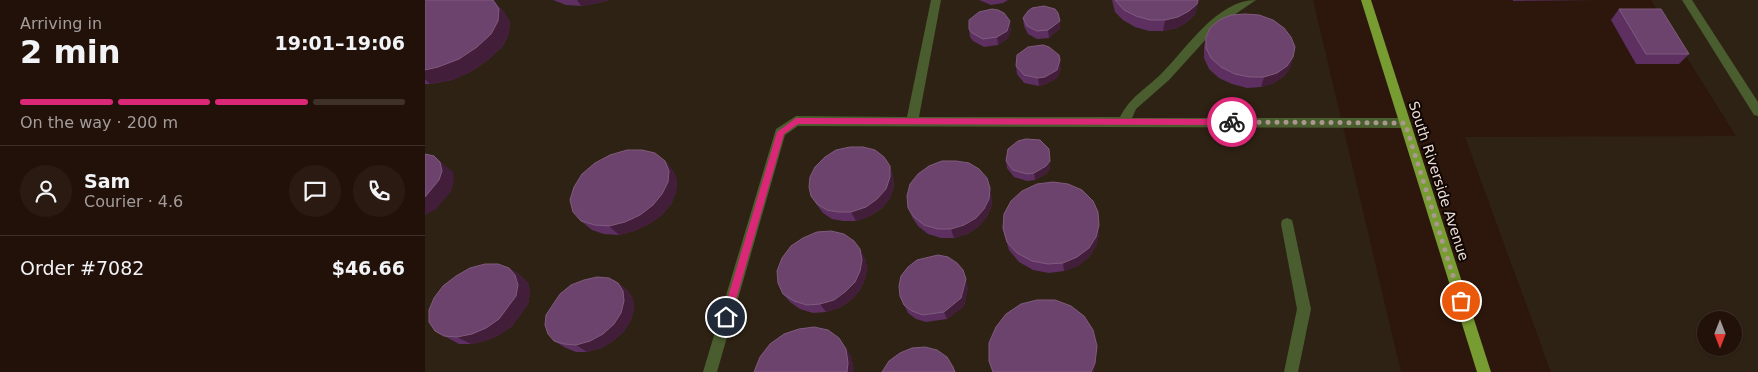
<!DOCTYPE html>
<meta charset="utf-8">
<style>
:root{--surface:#221109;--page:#2a1a12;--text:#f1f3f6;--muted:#a29d9c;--line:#3f312a;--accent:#db2777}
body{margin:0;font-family:"DejaVu Sans",sans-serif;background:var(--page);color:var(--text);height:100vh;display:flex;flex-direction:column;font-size:19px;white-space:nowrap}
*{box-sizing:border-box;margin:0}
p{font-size:16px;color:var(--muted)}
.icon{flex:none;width:28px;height:28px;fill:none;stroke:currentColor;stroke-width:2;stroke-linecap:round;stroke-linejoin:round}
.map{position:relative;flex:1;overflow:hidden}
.sheet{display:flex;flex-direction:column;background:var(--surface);width:425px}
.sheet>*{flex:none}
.needle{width:32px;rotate:180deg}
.fabs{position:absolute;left:1272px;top:311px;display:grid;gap:10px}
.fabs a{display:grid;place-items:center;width:45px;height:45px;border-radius:50%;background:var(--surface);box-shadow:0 1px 4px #0004,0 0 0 1px var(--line);font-size:25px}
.pin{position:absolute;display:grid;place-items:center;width:42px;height:42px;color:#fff;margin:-21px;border:2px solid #fff;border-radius:50%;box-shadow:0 1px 5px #0007}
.courier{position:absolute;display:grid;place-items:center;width:50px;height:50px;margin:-25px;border:4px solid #db2777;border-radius:50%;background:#fff;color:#222;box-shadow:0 1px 6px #0007}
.headline em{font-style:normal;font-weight:700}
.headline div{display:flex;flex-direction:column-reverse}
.headline{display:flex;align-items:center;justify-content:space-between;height:85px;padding:0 20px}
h1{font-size:32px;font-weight:700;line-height:38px}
.bar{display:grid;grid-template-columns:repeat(4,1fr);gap:8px 5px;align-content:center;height:60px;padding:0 20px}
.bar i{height:6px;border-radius:4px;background:var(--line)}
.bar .current{background:var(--accent)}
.bar p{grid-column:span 4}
.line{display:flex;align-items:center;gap:12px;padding:0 20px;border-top:1px solid var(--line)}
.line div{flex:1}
.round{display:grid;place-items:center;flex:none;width:52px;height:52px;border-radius:26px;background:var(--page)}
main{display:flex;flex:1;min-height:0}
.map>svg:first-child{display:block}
.industrial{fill:#2e2214;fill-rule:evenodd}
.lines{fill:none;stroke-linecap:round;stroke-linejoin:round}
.service{fill:#4a5d2e;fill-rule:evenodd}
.primary{fill:#779c32;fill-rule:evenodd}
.wall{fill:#5d3061}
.shaded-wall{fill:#431e3a}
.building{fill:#6c436d;stroke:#805b7e}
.route{fill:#db2777}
.done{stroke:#aa988f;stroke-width:5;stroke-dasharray:0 9}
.labels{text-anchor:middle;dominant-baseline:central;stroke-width:4;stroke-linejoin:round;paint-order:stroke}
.street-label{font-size:14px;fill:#edddd5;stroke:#0e0603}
</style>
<main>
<section class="sheet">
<div class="headline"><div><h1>2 min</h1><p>Arriving in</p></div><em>19:01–19:06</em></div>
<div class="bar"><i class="current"></i><i class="current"></i><i class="current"></i><i></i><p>On the way · 200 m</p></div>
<div class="line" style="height:90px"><a class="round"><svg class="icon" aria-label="person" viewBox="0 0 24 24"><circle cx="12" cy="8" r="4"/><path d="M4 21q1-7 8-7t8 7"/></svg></a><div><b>Sam</b><p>Courier · 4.6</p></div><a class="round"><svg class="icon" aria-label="chat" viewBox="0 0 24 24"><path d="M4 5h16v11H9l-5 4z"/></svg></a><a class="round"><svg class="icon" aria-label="phone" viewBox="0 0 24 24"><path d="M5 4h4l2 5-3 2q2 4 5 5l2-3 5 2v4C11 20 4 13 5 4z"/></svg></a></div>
<div class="line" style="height:65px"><div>Order #7082</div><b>$46.66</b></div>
</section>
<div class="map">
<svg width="1333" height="372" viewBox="0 0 1333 372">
<rect width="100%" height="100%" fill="#2d170c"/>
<g class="industrial">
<polygon points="0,0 888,0 976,372 0,372"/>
<path d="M1226 0H1333V372H1126L1040 137 1311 136ZM1281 320H1309V348H1281Z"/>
</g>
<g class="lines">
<g class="service">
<path d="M506 0H516L494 117H695C706 96 721 89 737 73 762 48 792 0 831 0L793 26 744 80 711 109 707 118H980L986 123 980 128 373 126 360 135 292 372H278L351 129 371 116 482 117Z"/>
<polygon points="1257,0 1267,0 1333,102 1333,116 1329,115"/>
<polygon points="862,218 867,220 868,224 886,309 873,372 859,372 872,309 856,224 857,220"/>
</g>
<polygon class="primary" points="936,0 946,0 1066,372 1052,372"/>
</g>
<g class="wall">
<polygon points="0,0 68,0 79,12 85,22 84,33 78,46 64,59 47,71 27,80 5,84 0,84"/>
<polygon points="128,0 184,0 173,3 156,6 141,5"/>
<polygon points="554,0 583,0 578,3 566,5"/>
<polygon points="687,0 774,0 770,14 762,22 752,28 738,31 724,31 710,27 698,20 690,12"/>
<polygon points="1088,0 1169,0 1088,1"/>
<polygon points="1194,9 1264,54 1254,64 1211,64 1186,20"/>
<polygon points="598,18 635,28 624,38 612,39 603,34 599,26"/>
<polygon points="544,29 586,29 583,38 573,45 559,47 548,41 545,37"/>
<polygon points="781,37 868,57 865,68 859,76 849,83 836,87 822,88 807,84 794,78 784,69 779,58 779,48"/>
<polygon points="591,66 636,68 632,78 621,84 614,86 599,83 592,74"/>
<polygon points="240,161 248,171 252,181 251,192 246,204 237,215 224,224 209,231 194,235 179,234 167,230 156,221"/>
<polygon points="581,161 625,168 622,173 610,180 602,181 589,177 582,168"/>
<polygon points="465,166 468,176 469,187 465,198 457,208 445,216 431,221 418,221 407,219 398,213 392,205 386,196"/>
<polygon points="567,198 566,208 561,218 553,227 542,234 529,238 516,238 503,234 493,226 487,217 483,208"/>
<polygon points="578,228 674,234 671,246 664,257 653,266 639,271 624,273 608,270 594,262 584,250 580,237"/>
<polygon points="440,258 442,268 440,279 435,290 426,300 414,308 401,312 388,313 375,309 365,302 358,294"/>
<polygon points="84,268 96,276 103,283 105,293 103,304 87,326 74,335 60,341 46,344 34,344 10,331"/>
<polygon points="193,283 203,291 208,299 209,309 206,320 199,331 188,341 176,348 162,352 151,352 141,348 129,341"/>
<polygon points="543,287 539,306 522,319 501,322 491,319 483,313 475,296"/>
</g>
<g class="shaded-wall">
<polygon points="68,0 79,12 85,22 84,33 78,46 64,59 47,71 27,80 5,84 0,79 0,70"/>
<polygon points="152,0 184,0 173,3 156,6"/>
<polygon points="773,0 774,0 773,5 770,14 762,22 752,28 738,31 740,20"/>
<polygon points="585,21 586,29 583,38 573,45 572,37"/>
<polygon points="635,21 635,28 624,38 623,30"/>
<polygon points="868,57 865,68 859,76 849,83 836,87 839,77"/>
<polygon points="635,60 636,68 632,78 621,84 614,86 613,78"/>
<polygon points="624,149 625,168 622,173 610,180 609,173"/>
<polygon points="9,156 28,172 29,180 27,190 11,209 0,215 0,197"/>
<polygon points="240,161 248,171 252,181 251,192 246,204 237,215 224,224 209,231 194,235 184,226"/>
<polygon points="465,166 468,176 469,187 465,198 457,208 445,216 431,221 426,212"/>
<polygon points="565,188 567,198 566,208 561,218 553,227 542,234 529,238 526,229"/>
<polygon points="674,225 674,234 671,246 664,257 653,266 639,271 638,263"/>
<polygon points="435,249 440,258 442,268 440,279 435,290 426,300 414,308 401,312 395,304"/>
<polygon points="84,268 96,276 103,283 105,293 103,304 87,326 74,335 60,341 46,344 32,337"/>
<polygon points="538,270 543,287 539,306 522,319 519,312"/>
<polygon points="193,283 203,291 208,299 209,309 206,320 199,331 188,341 176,348 162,352 151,345"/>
<polygon points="414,338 426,356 429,369 428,372 422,372"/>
<polygon points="672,346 670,369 669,372 666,372"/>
</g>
<g class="building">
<polygon points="0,0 68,0 74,9 73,21 66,34 52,47 34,59 13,67 0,70"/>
<polygon points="690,0 773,0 772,4 764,11 753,17 740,20 725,20 711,16 699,10"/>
<polygon points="619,6 630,9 633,13 635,21 623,30 612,31 602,26 598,18 603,11 607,8"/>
<polygon points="567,9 573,10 579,13 585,21 582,31 572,37 558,39 547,33 544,29 544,20 554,12"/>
<polygon points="1194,9 1236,9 1264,54 1221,54"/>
<polygon points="820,14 834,15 848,20 859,28 866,37 870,47 868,57 862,66 852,73 839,77 825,77 810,74 796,67 786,58 781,48 781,37 785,28 794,20 806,15"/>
<polygon points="618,45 624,47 634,55 635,60 632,70 620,77 613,78 599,75 591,66 592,55 603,47"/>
<polygon points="601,139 615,140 624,149 625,161 621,166 609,173 602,174 588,170 581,161 583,149 593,141"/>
<polygon points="425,147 438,147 450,150 459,157 465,166 465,177 461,189 452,199 441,207 426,212 413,212 402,210 392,204 386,196 384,187 385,177 390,167 400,157 411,150"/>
<polygon points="202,150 217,150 230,153 240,161 244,171 243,182 237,194 228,205 215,215 200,222 184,226 170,225 156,221 148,212 145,200 149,187 157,174 170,163 185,155"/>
<polygon points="0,154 9,156 15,162 17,171 14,180 0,197"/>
<polygon points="517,161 531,161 544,163 554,169 562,178 565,188 564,199 559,209 551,218 539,225 526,229 513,229 499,225 489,217 483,208 482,196 485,184 493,174 504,166"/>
<polygon points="628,182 643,184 657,190 668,201 673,212 674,225 671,237 664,248 652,257 638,263 623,264 607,261 592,253 582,242 578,228 579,214 586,201 597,191 612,184"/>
<polygon points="406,231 419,234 429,241 435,249 437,260 435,271 430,282 420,292 409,300 395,304 382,305 369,301 358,294 353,283 352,271 357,258 366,246 378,238 392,232"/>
<polygon points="513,255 523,257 532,263 538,270 541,279 536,298 519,312 498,315 487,311 479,305 475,296 474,286 476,276 483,267 492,260"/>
<polygon points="60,264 73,264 84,268 90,275 93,285 91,296 74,319 61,328 47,334 32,337 19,336 10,331 4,322 4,310 9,298 18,286 31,276 45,268"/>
<polygon points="172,277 184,278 193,283 198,291 199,301 196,313 189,324 178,334 165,341 151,345 139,344 129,341 123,334 120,325 121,315 135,294 146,285 159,280"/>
<polygon points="612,300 630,300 646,306 659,316 668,330 672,346 670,363 666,372 568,372 564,361 564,343 571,327 581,314 596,304"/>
<polygon points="389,327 403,330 414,338 421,349 423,363 422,372 329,372 335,357 345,344 359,334 374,329"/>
<polygon points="500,347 512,350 522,357 528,367 530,372 457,372 464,361 475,353 487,348"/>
</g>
<polygon class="route" points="371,118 807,119 811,122 807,125 373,124 359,134 306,317 301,321 297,317 352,132"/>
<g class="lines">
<polyline class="done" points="807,122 980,123 1036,301"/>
</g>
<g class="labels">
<g class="street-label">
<text transform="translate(1014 181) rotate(72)">South Riverside Avenue</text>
</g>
</g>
</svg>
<div class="fabs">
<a><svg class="needle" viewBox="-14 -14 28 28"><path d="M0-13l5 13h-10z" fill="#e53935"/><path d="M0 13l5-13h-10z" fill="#a29d9c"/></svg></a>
</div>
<div class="pin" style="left:1036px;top:301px;background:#ea580c"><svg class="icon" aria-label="bag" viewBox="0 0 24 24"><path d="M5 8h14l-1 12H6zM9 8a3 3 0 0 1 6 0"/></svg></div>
<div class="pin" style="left:301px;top:317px;background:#1f2937"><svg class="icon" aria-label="home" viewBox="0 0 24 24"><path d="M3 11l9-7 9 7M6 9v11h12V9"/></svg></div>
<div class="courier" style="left:807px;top:122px"><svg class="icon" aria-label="bike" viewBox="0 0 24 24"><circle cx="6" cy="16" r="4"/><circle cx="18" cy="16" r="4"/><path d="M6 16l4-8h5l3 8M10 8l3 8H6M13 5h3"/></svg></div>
</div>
</main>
